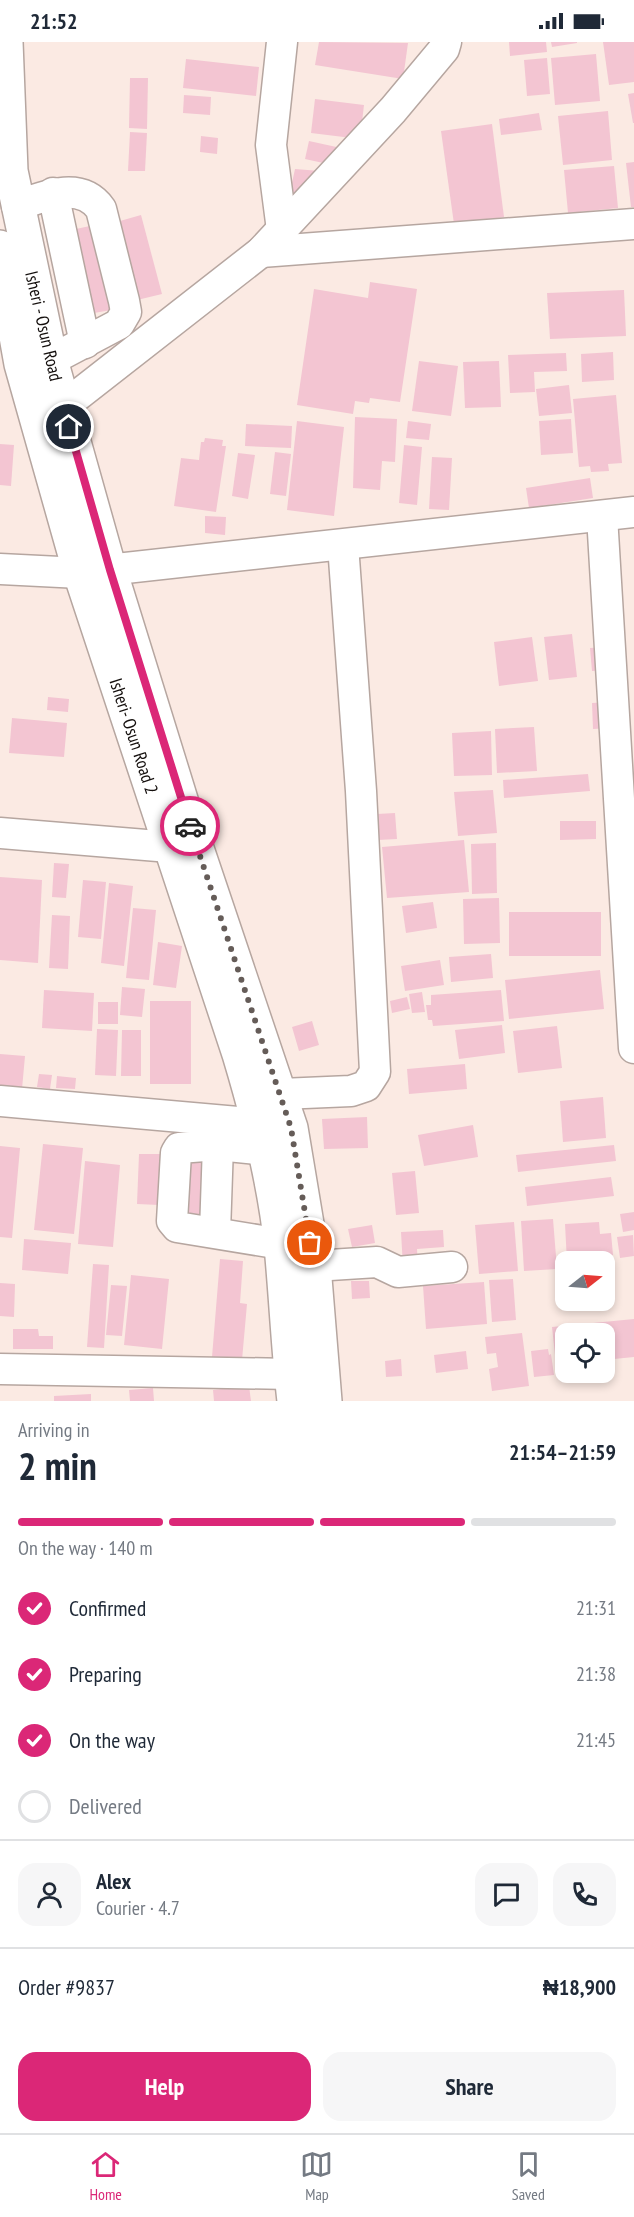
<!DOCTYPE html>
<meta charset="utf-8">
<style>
:root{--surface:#fff;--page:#f6f6f7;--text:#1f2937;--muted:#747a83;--line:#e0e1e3;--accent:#db2777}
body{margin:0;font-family:"PT Sans Narrow",sans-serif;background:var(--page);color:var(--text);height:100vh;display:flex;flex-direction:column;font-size:22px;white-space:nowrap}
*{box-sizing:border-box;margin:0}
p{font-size:20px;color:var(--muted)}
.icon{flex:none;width:33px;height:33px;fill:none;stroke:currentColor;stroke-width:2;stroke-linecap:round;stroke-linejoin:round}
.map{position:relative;height:1359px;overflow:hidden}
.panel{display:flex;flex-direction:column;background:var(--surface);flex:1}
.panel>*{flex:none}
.needle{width:39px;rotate:73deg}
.buttons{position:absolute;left:555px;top:1209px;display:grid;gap:12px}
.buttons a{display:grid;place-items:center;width:60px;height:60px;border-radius:12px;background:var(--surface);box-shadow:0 3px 9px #0003;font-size:30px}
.pin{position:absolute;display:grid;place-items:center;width:51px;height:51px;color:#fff;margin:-26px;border:3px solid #fff;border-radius:50%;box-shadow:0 2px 6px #0007}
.courier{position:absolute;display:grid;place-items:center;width:60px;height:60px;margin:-30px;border:4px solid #db2777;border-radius:50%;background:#fff;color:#222;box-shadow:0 2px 8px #0007}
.head em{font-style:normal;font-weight:800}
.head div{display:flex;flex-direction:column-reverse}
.head{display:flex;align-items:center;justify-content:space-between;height:102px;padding:0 18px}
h1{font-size:39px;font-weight:800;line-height:45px}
.bar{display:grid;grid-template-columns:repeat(4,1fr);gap:9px 6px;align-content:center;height:72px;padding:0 18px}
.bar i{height:8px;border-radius:4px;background:var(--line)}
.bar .active{background:var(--accent)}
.bar p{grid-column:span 4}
.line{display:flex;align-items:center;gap:15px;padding:0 18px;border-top:2px solid var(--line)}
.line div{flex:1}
.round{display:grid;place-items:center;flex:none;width:63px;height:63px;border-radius:18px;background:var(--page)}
ol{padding:0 18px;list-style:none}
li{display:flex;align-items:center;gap:18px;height:66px}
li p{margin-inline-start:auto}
li .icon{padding:6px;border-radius:50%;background:var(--accent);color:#fff;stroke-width:4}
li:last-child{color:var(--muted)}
li i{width:33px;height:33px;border:3px solid var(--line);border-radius:50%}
.button{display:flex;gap:12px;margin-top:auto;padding:12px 18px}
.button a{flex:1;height:69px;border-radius:18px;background:var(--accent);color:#fff;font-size:24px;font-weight:800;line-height:69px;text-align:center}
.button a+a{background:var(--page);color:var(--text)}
.status{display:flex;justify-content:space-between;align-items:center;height:42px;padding:0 30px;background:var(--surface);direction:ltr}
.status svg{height:16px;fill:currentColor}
.tabs{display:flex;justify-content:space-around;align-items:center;height:84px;border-top:2px solid var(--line);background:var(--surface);font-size:16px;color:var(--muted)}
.tabs a{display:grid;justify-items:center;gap:3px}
.tabs .active{color:var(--accent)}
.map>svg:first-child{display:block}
.building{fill:#f3c5d2}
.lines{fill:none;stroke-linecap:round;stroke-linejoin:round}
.minor-casing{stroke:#b6a6a0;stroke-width:33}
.major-casing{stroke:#b6a6a0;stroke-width:36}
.minor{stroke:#fff;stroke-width:30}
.major{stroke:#fff;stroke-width:33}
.done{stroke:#655c58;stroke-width:6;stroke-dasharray:0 10.8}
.route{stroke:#db2777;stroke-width:8}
.labels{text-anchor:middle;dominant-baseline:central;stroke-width:6;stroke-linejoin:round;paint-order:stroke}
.street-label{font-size:18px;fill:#140f0d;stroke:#fff}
</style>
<div class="status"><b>21:52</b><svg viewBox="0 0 49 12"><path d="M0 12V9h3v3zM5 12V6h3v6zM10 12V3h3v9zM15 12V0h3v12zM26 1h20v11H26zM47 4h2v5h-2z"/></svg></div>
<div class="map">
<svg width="634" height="1359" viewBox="0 0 634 1359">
<rect width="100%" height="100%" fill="#fbeae3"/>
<g class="building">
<polygon points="319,0 408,1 403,37 315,23"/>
<polygon points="509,0 546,0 547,10 510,14"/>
<polygon points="551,0 577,0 577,1 552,5"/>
<polygon points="603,0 634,0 634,40 609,43"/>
<polygon points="596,12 600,59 555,63 551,16"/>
<polygon points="547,16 550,52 527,54 524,18"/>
<polygon points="186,17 259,25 256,54 183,46"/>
<polygon points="130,36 148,36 147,87 129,86"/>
<polygon points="634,51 634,81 633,81 628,52"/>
<polygon points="184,53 211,55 210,73 183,71"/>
<polygon points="315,57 364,63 360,97 311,91"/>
<polygon points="608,69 612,118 563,123 558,74"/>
<polygon points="539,71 542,88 501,93 499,77"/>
<polygon points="492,82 504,175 454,182 441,89"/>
<polygon points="130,90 147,91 145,129 128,129"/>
<polygon points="201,94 218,96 217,112 200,110"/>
<polygon points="309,99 341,106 337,124 305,117"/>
<polygon points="634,120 634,165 631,165 626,121"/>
<polygon points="614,124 618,166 568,171 564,128"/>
<polygon points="295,127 320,129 303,153 290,150"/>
<polygon points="141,173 162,252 133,259 113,181"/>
<polygon points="99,182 117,267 94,271 76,187"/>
<polygon points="370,240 417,247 400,360 370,356 369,361 355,359 353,372 297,363 314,247 368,256"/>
<polygon points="624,248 626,294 550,297 547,251"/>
<polygon points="613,310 614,338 582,340 581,312"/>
<polygon points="566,311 567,329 534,330 535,350 510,351 508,313"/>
<polygon points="419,319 458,324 451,374 412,369"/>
<polygon points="499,319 501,365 465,366 463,320"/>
<polygon points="569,343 572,371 539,374 536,347"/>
<polygon points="616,353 622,421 608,422 609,429 591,430 590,424 579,425 573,357"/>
<polygon points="355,375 397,377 395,420 382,419 380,448 353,446"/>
<polygon points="571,377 573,411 541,413 539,379"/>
<polygon points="297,379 344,385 334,474 287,468"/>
<polygon points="408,379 431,382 429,398 406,396"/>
<polygon points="246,382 292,384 291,406 245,404"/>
<polygon points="205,396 223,398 222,404 226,404 216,470 174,464 181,416 199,418 201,400 204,400"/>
<polygon points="0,402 14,403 11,444 0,443"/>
<polygon points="404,403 422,405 417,463 399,461"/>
<polygon points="275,410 291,412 286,454 270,452"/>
<polygon points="238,411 255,413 248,457 232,454"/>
<polygon points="432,415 452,416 449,468 429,467"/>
<polygon points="590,436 593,456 529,466 526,446"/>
<polygon points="205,474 226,475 225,493 205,491"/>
<polygon points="572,592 577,635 549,638 544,595"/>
<polygon points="532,595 538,639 499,644 494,600"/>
<polygon points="605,605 607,628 592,629 590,606"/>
<polygon points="48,655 69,657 68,670 47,668"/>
<polygon points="609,660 611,686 593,687 592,661"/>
<polygon points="12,676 67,681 64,715 9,711"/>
<polygon points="534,685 537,729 497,731 495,687"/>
<polygon points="491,689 492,733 454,734 452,691"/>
<polygon points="588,732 590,749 504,756 503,738"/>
<polygon points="493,748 497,791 458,794 454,750"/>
<polygon points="395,771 397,797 378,798 377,772"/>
<polygon points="560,779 596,779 596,797 560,798"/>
<polygon points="464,798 469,850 387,856 382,805"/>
<polygon points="496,801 497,851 472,852 471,802"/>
<polygon points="54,821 69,822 66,856 52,855"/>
<polygon points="0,835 42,838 38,921 0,918"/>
<polygon points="83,838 106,840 101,897 78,895"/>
<polygon points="109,841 133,844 124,924 101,921"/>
<polygon points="499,856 500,901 464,902 463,857"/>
<polygon points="433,860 437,886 406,891 402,864"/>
<polygon points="133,866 156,868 149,938 126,936"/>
<rect x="509" y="870" width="92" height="44"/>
<polygon points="52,873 70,874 68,927 49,926"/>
<polygon points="158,900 182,904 176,946 153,943"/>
<polygon points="491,912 493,936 451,940 449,915"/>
<polygon points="440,918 444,943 405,949 401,924"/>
<polygon points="600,928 604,967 509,977 505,938"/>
<polygon points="122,945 145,947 142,975 120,973"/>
<polygon points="44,948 94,951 92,989 42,986"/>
<polygon points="501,948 504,979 433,984 432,978 428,978 426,963 431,963 431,953"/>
<polygon points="422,950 425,970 412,971 409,952"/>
<polygon points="407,955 410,967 392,971 390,959"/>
<rect x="150" y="959" width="41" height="83"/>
<rect x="98" y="960" width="20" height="22"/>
<polygon points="312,979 319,1003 299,1009 292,985"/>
<polygon points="502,983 505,1011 459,1017 455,988"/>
<polygon points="557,984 562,1026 518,1031 513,989"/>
<polygon points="97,987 118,988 116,1034 95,1033"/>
<polygon points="122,988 141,988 141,1034 121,1034"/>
<polygon points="0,1012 25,1014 22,1047 0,1045"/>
<polygon points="465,1022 467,1047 409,1052 407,1027"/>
<polygon points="39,1032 52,1033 50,1047 37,1045"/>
<polygon points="57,1034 76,1036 75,1047 56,1046"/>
<polygon points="603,1055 606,1096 563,1100 560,1059"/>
<polygon points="367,1075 368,1106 324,1107 322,1077"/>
<polygon points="473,1083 478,1115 424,1124 418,1093"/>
<polygon points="43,1102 83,1106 74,1192 34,1188"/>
<polygon points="614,1103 616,1119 518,1130 516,1113"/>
<polygon points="0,1104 20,1106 12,1196 0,1195"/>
<polygon points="139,1112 161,1112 159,1163 137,1162"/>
<polygon points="190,1113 213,1114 209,1179 187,1177"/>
<polygon points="85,1119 120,1123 113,1205 78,1202"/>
<polygon points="415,1129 419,1171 396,1173 392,1131"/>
<polygon points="611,1135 614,1154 527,1164 525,1145"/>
<polygon points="634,1170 634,1188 623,1190 620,1172"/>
<polygon points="553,1177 557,1227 524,1229 521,1179"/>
<polygon points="514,1180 518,1229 479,1232 475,1183"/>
<polygon points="599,1180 600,1192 611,1191 613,1213 602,1213 602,1220 567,1220 565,1182"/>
<polygon points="372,1183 375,1201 352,1205 348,1187"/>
<polygon points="443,1188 444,1205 417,1207 418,1224 403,1225 401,1190"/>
<polygon points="633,1193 634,1214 620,1216 617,1195"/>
<polygon points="24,1197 71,1201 68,1232 22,1228"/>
<polygon points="220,1217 243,1219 240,1261 247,1262 242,1318 212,1315"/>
<polygon points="93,1222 109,1223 104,1306 87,1305"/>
<polygon points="131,1233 169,1237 162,1307 124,1303"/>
<polygon points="513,1237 516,1278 492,1280 489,1238"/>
<polygon points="351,1239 369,1239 370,1256 352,1257"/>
<polygon points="484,1240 487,1282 426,1287 423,1244"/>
<polygon points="0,1241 15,1242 14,1275 0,1274"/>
<polygon points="111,1243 127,1244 122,1294 106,1293"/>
<polygon points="634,1277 634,1315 604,1318 604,1292 566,1292 566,1330 582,1332 562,1334 561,1321 556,1322 552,1285"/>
<polygon points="13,1287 38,1287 39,1294 53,1294 53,1307 13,1307"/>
<polygon points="522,1291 529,1344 492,1349 489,1327 498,1325 496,1311 487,1312 485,1295"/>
<polygon points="548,1307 549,1313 551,1312 554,1333 534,1335 531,1309"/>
<polygon points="466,1309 468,1327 436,1331 434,1313"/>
<polygon points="401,1317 402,1334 386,1335 385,1319"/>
<polygon points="249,1344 251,1359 214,1359 213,1348"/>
<polygon points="153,1346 154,1359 130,1359 129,1348"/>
<polygon points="91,1352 91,1359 54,1359 54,1354"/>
</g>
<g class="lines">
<g class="minor-casing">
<g id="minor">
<polyline points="282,0 271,103 282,188"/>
<polyline points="53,151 85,301"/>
<path d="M17 164C44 154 81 138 101 167L124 259 126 270 119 282 51 318"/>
<polyline points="261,210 634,182"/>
<polyline points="64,364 261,210 393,68 444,7 446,0"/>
<polyline points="602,474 634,1006"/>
<polyline points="0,527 80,531 634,470"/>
<polyline points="0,791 170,805"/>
<polyline points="281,1052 351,1049 366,1044 375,1030 361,749 343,503"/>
<polyline points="0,1059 260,1082"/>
<polyline points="266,1108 218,1103 179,1106 176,1111 172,1179 177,1185 281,1202"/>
<polyline points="215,1190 218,1103"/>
<polyline points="314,1224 377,1220 398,1230 452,1225"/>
<polyline points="0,1327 291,1332"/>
</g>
</g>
<g class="major-casing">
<g id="major">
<polyline points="6,0 11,129 51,318 110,528 187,777 291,1086 314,1224 325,1359"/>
<path d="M0 205 21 322 80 531 239 1012C258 1075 274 1138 281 1204 286 1256 288 1307 294 1359"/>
</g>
</g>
<use href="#minor" class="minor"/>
<use href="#major" class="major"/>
</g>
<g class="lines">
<polyline class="done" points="190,784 291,1086 310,1201"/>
<polyline class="route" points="69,385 110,528 190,784"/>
</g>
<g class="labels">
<g class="street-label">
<text transform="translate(44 284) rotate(77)">Isheri - Osun Road</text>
<text transform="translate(134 694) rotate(72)">Isheri- Osun Road 2</text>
</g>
</g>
</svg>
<div class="buttons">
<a><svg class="needle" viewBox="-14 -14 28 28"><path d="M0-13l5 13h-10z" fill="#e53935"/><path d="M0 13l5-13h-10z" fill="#747a83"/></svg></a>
<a><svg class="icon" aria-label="locate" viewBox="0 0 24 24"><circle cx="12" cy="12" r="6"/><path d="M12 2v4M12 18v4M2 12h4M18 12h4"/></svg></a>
</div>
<div class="pin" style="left:310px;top:1201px;background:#ea580c"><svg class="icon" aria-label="bag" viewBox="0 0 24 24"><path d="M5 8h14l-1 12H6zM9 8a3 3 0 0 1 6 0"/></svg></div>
<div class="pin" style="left:69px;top:385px;background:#1f2937"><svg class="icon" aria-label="home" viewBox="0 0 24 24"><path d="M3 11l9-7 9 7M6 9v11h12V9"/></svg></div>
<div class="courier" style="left:190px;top:784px"><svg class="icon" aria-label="car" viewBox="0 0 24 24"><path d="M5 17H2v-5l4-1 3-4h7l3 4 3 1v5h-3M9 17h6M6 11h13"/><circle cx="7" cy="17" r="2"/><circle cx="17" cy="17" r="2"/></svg></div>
</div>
<section class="panel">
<div class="head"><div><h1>2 min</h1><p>Arriving in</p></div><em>21:54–21:59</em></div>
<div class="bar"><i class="active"></i><i class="active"></i><i class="active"></i><i></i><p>On the way · 140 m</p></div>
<ol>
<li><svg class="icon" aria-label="check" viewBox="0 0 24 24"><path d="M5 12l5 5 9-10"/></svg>Confirmed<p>21:31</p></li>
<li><svg class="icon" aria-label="check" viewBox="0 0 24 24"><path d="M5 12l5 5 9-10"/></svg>Preparing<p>21:38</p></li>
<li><svg class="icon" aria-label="check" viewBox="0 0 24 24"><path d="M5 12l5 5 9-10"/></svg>On the way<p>21:45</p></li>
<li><i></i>Delivered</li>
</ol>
<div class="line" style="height:108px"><a class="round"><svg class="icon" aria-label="person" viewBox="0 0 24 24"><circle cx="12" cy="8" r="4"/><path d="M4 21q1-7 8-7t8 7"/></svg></a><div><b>Alex</b><p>Courier · 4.7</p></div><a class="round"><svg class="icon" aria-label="chat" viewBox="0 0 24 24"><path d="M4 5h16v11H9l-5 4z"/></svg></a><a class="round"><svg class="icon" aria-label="phone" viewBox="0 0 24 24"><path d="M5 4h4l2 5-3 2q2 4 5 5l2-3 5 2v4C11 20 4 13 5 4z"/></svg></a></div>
<div class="line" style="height:78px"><div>Order #9837</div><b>₦18,900</b></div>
<div class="button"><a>Help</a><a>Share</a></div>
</section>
<nav class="tabs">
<a class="active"><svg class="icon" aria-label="home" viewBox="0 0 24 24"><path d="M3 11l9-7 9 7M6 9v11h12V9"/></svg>Home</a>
<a><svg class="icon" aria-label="map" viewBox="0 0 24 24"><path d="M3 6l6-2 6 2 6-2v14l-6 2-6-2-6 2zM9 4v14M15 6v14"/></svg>Map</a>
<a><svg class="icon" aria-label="saved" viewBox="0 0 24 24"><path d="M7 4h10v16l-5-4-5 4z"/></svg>Saved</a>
</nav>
